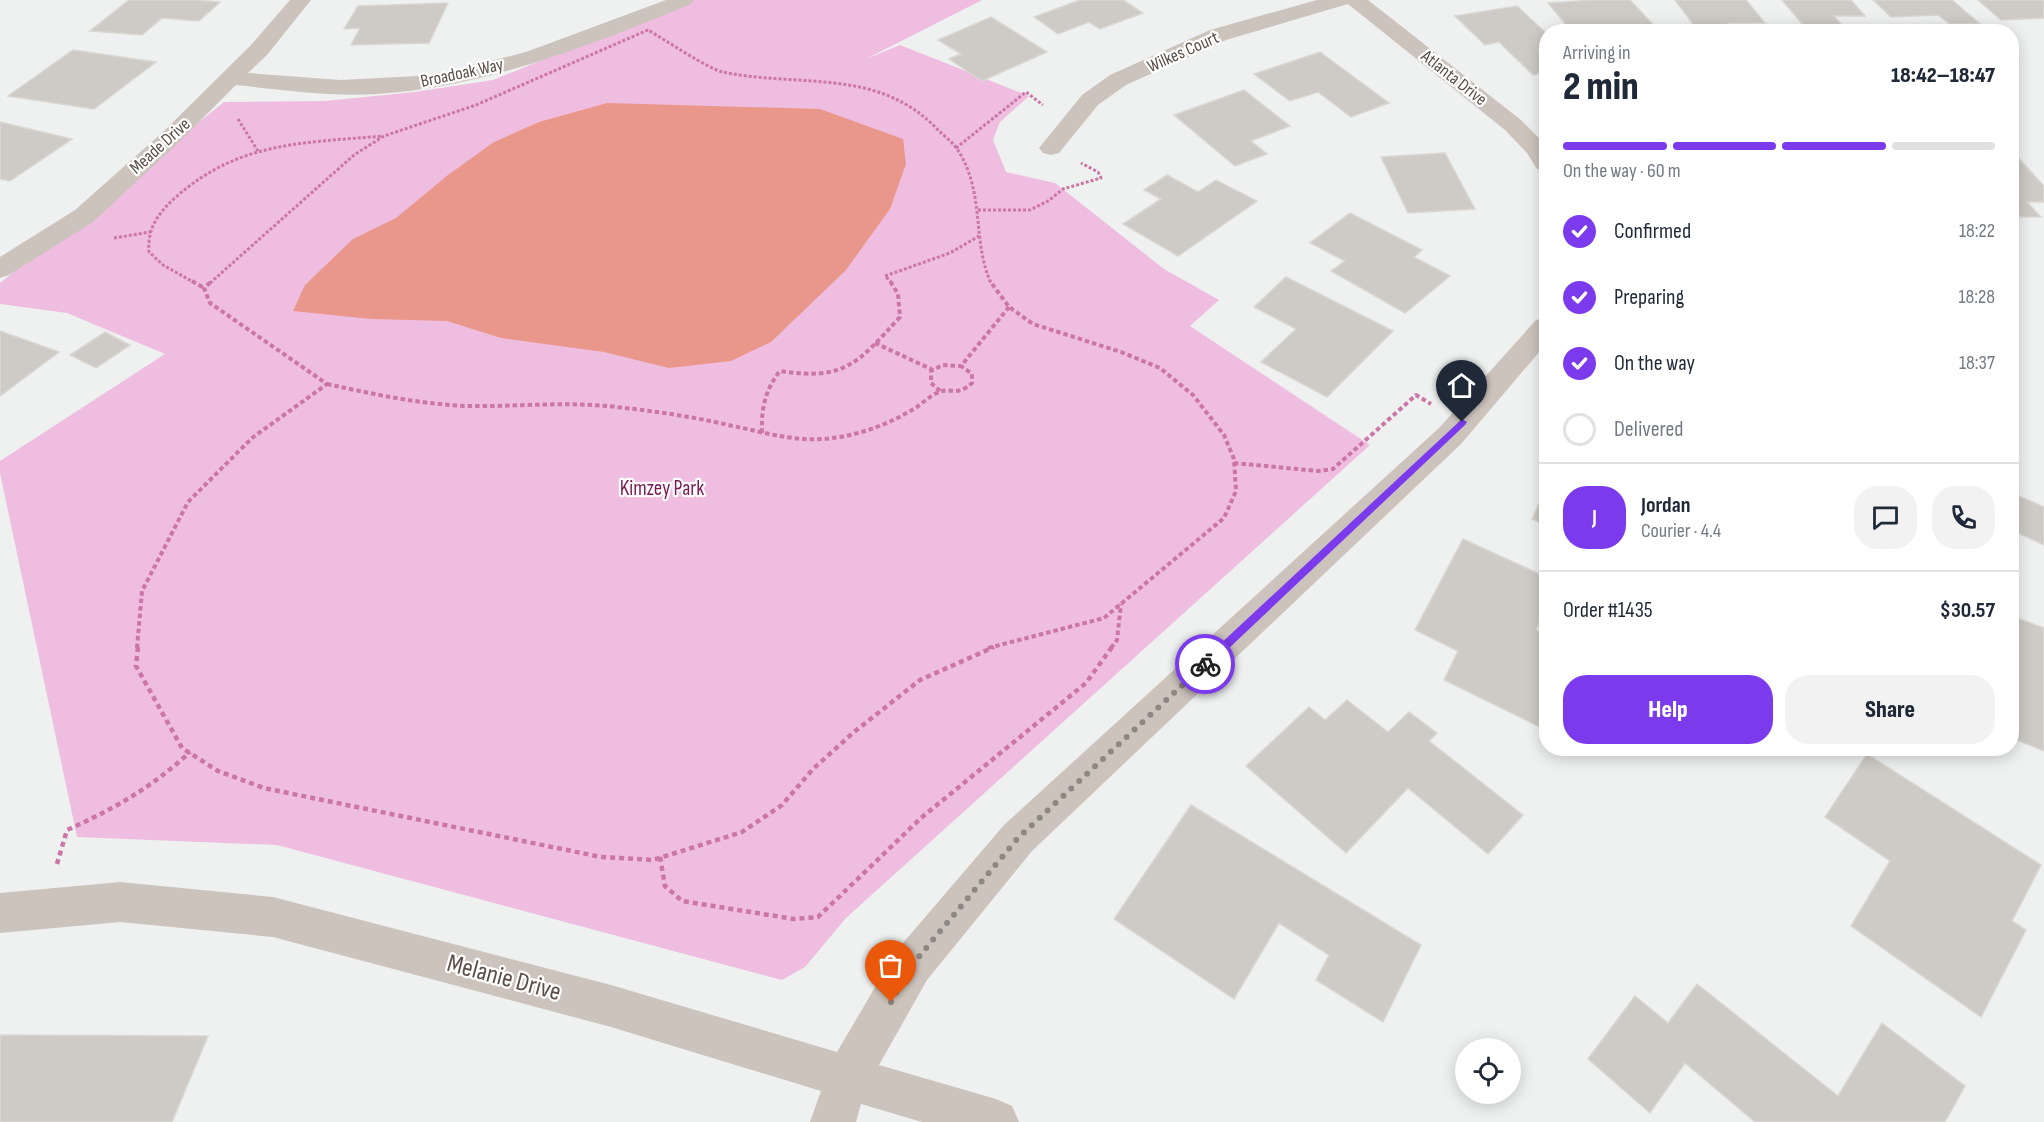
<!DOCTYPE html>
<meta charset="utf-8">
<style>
:root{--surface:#fff;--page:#f2f2f3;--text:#1f2937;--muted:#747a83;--line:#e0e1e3;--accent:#7c3aed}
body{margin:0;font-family:"Sofia Sans Condensed",sans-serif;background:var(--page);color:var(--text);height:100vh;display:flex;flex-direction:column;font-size:22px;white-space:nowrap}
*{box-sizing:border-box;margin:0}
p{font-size:20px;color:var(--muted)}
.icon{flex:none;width:33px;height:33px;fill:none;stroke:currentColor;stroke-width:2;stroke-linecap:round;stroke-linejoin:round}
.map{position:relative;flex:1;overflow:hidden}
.side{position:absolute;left:1539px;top:24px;width:480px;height:732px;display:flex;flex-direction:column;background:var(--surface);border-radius:24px;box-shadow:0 3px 15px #0003}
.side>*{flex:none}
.fabs{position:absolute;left:1455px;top:1038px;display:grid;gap:12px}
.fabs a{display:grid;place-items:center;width:66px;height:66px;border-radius:50%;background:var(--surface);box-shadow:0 3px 15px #0003;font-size:30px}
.pin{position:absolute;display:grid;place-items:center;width:51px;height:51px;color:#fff;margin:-62px -26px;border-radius:50% 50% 50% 0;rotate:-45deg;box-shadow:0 0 6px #0007}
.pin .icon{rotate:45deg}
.courier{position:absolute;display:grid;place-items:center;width:60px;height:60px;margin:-30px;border:4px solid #7c3aed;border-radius:50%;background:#fff;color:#222;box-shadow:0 2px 8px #0007}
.summary em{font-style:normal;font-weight:800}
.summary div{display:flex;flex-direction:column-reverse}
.summary{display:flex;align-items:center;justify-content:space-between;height:102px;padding:0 24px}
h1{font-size:39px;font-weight:800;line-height:45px}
.bar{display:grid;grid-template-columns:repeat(4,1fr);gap:9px 6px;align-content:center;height:72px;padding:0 24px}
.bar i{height:8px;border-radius:4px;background:var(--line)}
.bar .active{background:var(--accent)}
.bar p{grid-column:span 4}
.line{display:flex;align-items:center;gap:15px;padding:0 24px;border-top:2px solid var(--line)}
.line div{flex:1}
.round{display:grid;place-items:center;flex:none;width:63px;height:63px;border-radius:24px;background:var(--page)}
ol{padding:0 24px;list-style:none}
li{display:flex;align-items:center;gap:18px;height:66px}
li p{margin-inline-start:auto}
li .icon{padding:6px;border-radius:50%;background:var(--accent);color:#fff;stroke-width:4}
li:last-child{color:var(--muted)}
li i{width:33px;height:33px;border:3px solid var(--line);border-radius:50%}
.cta{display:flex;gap:12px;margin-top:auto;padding:12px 24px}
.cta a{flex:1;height:69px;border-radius:24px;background:var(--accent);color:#fff;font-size:24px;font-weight:800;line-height:69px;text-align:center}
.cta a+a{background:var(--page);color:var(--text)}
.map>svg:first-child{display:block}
.green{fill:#eebddf}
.water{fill:#ea978b}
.building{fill:#cecac5;stroke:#dad7d2;stroke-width:1.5}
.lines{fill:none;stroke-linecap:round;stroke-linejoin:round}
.path-far2{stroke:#cb76a6;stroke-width:3;stroke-dasharray:3 2;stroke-linecap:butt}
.path-far1{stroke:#cb76a6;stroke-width:4;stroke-dasharray:4.5 3;stroke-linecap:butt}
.path{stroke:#cb76a6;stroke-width:4.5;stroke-dasharray:5 4;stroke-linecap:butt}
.minor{fill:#cdc3bd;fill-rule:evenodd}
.route{fill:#7c3aed}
.done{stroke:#8e8882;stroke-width:6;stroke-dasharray:0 10.8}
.labels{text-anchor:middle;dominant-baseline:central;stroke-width:4.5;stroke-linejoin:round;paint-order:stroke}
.far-street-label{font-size:18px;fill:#5b4f47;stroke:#fff}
.park-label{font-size:21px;fill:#7b1952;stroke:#fff}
.near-street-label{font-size:26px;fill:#5b4f47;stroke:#fff}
</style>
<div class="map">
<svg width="2044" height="1122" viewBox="0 0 2044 1122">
<rect width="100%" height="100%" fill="#eef1f0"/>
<polygon class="green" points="689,0 982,0 866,59 900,45 1029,96 1000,122 993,140 1006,172 1055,183 1164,269 1219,300 1190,326 1370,445 846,918 805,967 782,980 277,845 77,837 0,473 0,461 165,354 67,313 0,304 0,283 224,102 325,101 415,92 493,80"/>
<polygon class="water" points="607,103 820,109 903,139 906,164 890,209 846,270 771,342 731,361 669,368 604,352 501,338 447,321 371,319 293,311 305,285 353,239 396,218 448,175 494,142 539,122"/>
<g class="building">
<polygon points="129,0 195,0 220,2 199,21 162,18 142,35 90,31"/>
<polygon points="1080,0 1123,0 1143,13 1100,29 1089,22 1058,34 1034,17"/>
<polygon points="1594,0 1630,0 1660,32 1572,32 1548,3"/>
<polygon points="1675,0 1746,0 1765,23 1728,23 1734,32 1699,32"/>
<polygon points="1782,0 1851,0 1865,16 1834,16 1848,32 1809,32"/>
<polygon points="1873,0 1952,0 1979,23 1950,24 1938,15 1891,17"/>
<polygon points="1978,0 2044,0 2044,18 2001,20"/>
<polygon points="448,3 429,43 351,45 360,28 344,29 358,6"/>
<polygon points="1517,6 1546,33 1546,49 1538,50 1546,59 1546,72 1533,75 1499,42 1485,45 1455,16"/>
<polygon points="991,17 1047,52 982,81 949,59 961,54 938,40"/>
<polygon points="73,50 156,62 94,109 8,96"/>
<polygon points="1320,52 1389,103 1351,117 1318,92 1290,101 1254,74"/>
<polygon points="1244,90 1290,126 1251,141 1267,154 1235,166 1174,115"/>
<polygon points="0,122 72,139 10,181 0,179"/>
<polygon points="2012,151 2044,186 2044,202 2027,202 2041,217 2012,217"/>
<polygon points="1445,153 1475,209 1408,213 1381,157"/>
<polygon points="1167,175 1198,192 1216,180 1257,201 1178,256 1123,224 1161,199 1144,190"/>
<polygon points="1350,213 1422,250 1414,257 1450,276 1405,313 1331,271 1345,261 1310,243"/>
<polygon points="1286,277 1393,331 1327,397 1261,362 1296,329 1254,307"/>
<polygon points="0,331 59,352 0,396"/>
<polygon points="105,332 130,345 96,368 70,355"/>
<polygon points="1546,488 1546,525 1532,519"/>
<polygon points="2012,493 2044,507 2044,545 2012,530"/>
<polygon points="1463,539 1546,577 1546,606 1536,630 1546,635 1546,730 1444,680 1458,651 1415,630"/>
<polygon points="2012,616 2044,628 2044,751 2012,738"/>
<polygon points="1347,700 1388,732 1409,712 1437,733 1429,741 1523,815 1488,854 1408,788 1346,853 1246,766 1309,707 1325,720"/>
<polygon points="1867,754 2041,865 2012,921 2026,930 1981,1017 1851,926 1890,861 1825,817"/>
<polygon points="1191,805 1421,945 1383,1022 1316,980 1329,955 1279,923 1234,999 1114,919"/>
<polygon points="1697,984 1838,1096 1882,1023 1965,1086 1945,1122 1755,1122 1685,1063 1650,1113 1588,1059 1635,996 1668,1023"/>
<polygon points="0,1035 208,1036 172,1122 0,1122"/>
</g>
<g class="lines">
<g class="path-far2">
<polyline points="238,119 258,151"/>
<polyline points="956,148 1026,92 1043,105"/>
<polyline points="978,210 1030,210 1048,201 1063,189 1101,178 1098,172 1081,163"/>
<polyline points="114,238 150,232"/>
<path d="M195 283 163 265 149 252C147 228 159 212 176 197 239 141 304 143 383 136"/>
<path d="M210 283 354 155 384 136 476 105 648 30C664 39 708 69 723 72 799 88 878 67 937 129 944 136 954 143 959 152 985 194 972 242 991 283"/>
<polyline points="892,283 885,276 950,253 979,236"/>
</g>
<g class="path-far1">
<polyline points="192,281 204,288"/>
<polyline points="875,343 933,370"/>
<path d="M327 384C373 394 419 404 466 406 516 407 566 401 616 407 655 411 694 417 733 426 762 432 792 441 822 439 854 437 885 426 912 410 921 405 929 396 939 392 951 387 957 397 972 383V374L961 366 1009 307"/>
<polyline points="940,391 931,383 931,371 943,365 961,366"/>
<path d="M762 433C761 409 765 390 780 371 845 381 858 363 900 317L898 294 890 281"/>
<polyline points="1234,463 1318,471 1333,469 1416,395 1431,404"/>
<polyline points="137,648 142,591 188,502 252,438 327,384 210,303 204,288 212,281"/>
<polyline points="988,648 1104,618 1224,518 1236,491 1234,459 1224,435 1193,395 1160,368 1121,352 1033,324 1009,307 990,281"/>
<polyline points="1111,648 1117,640 1121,604"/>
</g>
<g class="path">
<polyline points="138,647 136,666 182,748 218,771 264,788 601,857 653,860 742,832 782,805 813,769 854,732 920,680 994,647"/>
<polyline points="660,857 665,886 682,901 794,919 818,917 921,818 1086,683 1112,647"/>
<path d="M57 864 67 830C112 810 154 786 190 752"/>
</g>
<g class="minor">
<path d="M290 0H311L267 55 248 73 340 80 417 76 456 70 526 52 666 0H694L691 4C591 45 487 87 377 94 330 97 283 90 236 85L180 141 93 222 9 275 0 278V257L75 210 164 131 251 45Z"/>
<polygon points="1317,0 1368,0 1521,120 1546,145 1546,171 1537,169 1527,153 1505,130 1348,4 1226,40 1126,85 1098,105 1059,153 1051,155 1043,153 1039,148 1082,95 1110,75 1210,30"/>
<polygon points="1546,318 1546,344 1461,444 1032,851 927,980 879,1065 996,1099 1012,1106 1019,1122 922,1122 861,1104 856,1122 810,1122 821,1091 611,1027 273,937 120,922 0,933 0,893 120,882 273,897 611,985 837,1052 897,950 1004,825 1439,428 1536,320"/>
</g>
</g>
<polygon class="route" points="1462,419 1467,422 1465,425 1209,667 1202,667 1202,661"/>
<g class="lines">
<polyline class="done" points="891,1002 912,965 1018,838 1205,664"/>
</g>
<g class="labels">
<g class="far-street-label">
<text transform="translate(1183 52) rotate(-24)">Wilkes Court</text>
<text transform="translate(462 73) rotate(-12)">Broadoak Way</text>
<text transform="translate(1454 78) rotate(38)">Atlanta Drive</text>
<text transform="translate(160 146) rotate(-42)">Meade Drive</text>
</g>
<g class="park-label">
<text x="662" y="488">Kimzey Park</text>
</g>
<g class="near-street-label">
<text transform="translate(504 978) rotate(15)">Melanie Drive</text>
</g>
</g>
</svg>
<div class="fabs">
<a><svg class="icon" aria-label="locate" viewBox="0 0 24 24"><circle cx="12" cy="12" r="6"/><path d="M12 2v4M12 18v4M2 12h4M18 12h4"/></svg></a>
</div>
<div class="pin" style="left:891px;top:1002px;background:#ea580c"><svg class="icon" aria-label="bag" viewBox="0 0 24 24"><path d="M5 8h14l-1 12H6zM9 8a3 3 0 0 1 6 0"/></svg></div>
<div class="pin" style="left:1462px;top:422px;background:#1f2937"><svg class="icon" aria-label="home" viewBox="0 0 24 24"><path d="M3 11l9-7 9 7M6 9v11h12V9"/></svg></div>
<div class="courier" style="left:1205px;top:664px"><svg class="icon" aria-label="bike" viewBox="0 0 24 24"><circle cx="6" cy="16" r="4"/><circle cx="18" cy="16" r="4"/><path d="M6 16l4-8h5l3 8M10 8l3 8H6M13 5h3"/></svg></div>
<section class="side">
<div class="summary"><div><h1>2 min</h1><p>Arriving in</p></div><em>18:42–18:47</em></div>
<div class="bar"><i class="active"></i><i class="active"></i><i class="active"></i><i></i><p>On the way · 60 m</p></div>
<ol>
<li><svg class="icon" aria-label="check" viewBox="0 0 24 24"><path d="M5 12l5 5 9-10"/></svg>Confirmed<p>18:22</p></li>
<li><svg class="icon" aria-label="check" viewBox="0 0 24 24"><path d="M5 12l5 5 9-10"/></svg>Preparing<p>18:28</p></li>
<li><svg class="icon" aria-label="check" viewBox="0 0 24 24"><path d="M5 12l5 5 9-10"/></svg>On the way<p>18:37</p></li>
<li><i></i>Delivered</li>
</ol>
<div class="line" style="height:108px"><b class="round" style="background:var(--accent);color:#fff">J</b><div><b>Jordan</b><p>Courier · 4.4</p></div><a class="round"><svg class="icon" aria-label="chat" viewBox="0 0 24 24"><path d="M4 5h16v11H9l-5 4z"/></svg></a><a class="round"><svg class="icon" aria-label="phone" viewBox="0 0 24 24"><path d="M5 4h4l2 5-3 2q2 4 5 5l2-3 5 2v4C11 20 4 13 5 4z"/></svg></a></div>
<div class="line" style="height:78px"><div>Order #1435</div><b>$30.57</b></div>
<div class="cta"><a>Help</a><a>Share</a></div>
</section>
</div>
